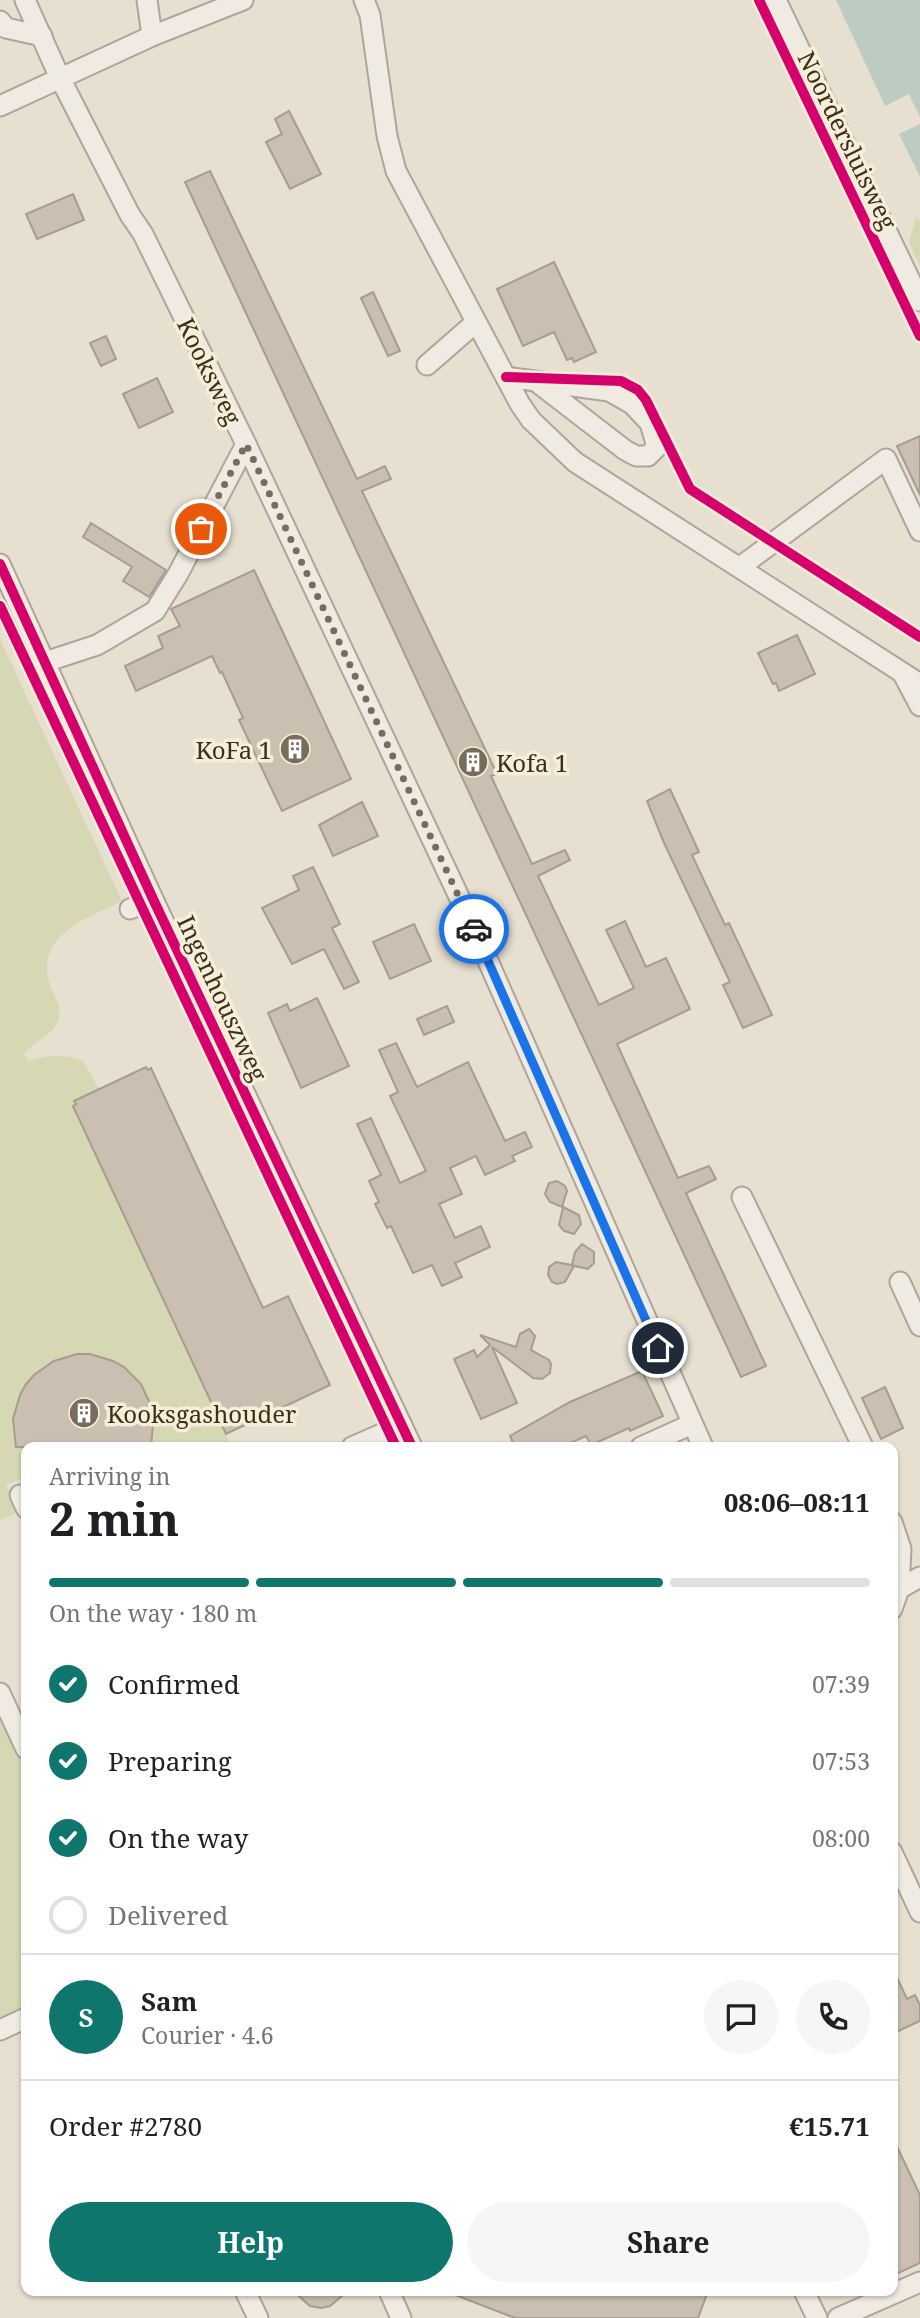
<!DOCTYPE html>
<html lang="en">
<head>
<meta charset="utf-8">
<style>
	:root { --surface:#fff; --page:#f6f6f6; --text:#202124; --muted:#757577; --line:#e0e0e0; --accent:#0f766e }
	body { margin:0; font-family:"Noto Serif",serif; background:var(--page); color:var(--text); height:100vh; display:flex; flex-direction:column; font-size:26px; white-space:nowrap }
	* { box-sizing:border-box; margin:0 }
	p { font-size:23px; color:var(--muted) }
	.icon { flex:none; width:38px; height:38px; fill:none; stroke:currentColor; stroke-width:2; stroke-linecap:round; stroke-linejoin:round }
	.map { position:relative; flex:1; overflow:hidden }
	.sheet { position:absolute; left:21px; top:1442px; width:877px; height:854px; display:flex; flex-direction:column; background:var(--surface); border-radius:14px; box-shadow:0 2px 5px #0004 }
	.sheet>* { flex:none }
	.pin { position:absolute; display:grid; place-items:center; width:60px; height:60px; color:#fff; margin:-30px; border:4px solid #fff; border-radius:50%; box-shadow:0 2px 7px #0007 }
	.courier { position:absolute; display:grid; place-items:center; width:70px; height:70px; margin:-35px; border:5px solid #1a73e8; border-radius:50%; background:#fff; color:#222; box-shadow:0 2px 9px #0007 }
	.head em { font-style:normal; font-weight:700 }
	.head div { display:flex; flex-direction:column-reverse }
	.head { display:flex; align-items:center; justify-content:space-between; height:119px; padding:0 28px }
	h1 { font-size:46px; font-weight:700; line-height:52px }
	.bar { display:grid; grid-template-columns:repeat(4,1fr); gap:10px 7px; align-content:center; height:84px; padding:0 28px }
	.bar i { height:9px; border-radius:5px; background:var(--line) }
	.bar .current { background:var(--accent) }
	.bar p { grid-column:span 4 }
	.line { display:flex; align-items:center; gap:18px; padding:0 28px; border-top:2px solid var(--line) }
	.line div { flex:1 }
	.round { display:grid; place-items:center; flex:none; width:74px; height:74px; border-radius:37px; background:var(--page) }
	ol { padding:0 28px; list-style:none }
	li { display:flex; align-items:center; gap:21px; height:77px }
	li p { margin-inline-start:auto }
	li .icon { padding:7px; border-radius:50%; background:var(--accent); color:#fff; stroke-width:4 }
	li:last-child { color:var(--muted) }
	li i { width:38px; height:38px; border:4px solid var(--line); border-radius:50% }
	.primary-button { display:flex; gap:14px; margin-top:auto; padding:14px 28px }
	.primary-button a { flex:1; height:80px; border-radius:42px; background:var(--accent); color:#fff; font-size:28px; font-weight:700; line-height:80px; text-align:center }
	.primary-button a+a { background:var(--page); color:var(--text) }
	.map>svg:first-child { display:block }
</style>
</head>
<body>
<div class="map">
<svg width="920" height="2318" viewBox="0 0 920 2318">
	<rect width="100%" height="100%" fill="#e7e0d1"/>
	<g fill="#d6d7b3">
		<path d="M 916,218 L 920,221 L 920,267 L 909,242 Z"/>
		<path d="M 0,639 L 122,901 C 84,919 30,938 52,990 C 57,1001 62,1009 58,1021 C 51,1037 35,1040 24,1054 L 29,1061 C 49,1055 62,1053 83,1061 L 99,1089 L 75,1100 L 76,1104 L 73,1106 L 232,1447 L 26,1447 L 26,1492 L 20,1479 L 6,1485 L 18,1512 L 0,1520 Z"/>
		<path d="M 0,1717 L 26,1773 L 26,2006 L 0,2017 Z"/>
	</g>
	<g fill="#bcccc2">
		<path d="M 836,0 L 920,0 L 920,117 L 909,94 L 885,106 Z"/>
		<path d="M 920,124 L 920,177 L 899,134 Z"/>
	</g>
	<g fill="#cbbfb2" stroke="#a89c90" stroke-width="2">
		<path d="M 289,111 L 321,174 L 290,189 L 266,142 L 282,134 L 275,119 Z"/>
		<path d="M 210,171 L 357,479 L 385,466 L 391,479 L 362,491 L 497,774 L 491,776 L 532,864 L 565,850 L 570,860 L 538,876 L 599,1005 L 634,988 L 606,930 L 625,921 L 646,967 L 666,958 L 690,1009 L 617,1044 L 678,1178 L 709,1166 L 716,1179 L 686,1193 L 766,1366 L 741,1377 L 185,182 Z"/>
		<path d="M 73,194 L 84,220 L 37,239 L 26,214 Z"/>
		<path d="M 554,262 L 596,352 L 574,362 L 572,358 L 567,360 L 554,332 L 523,346 L 497,289 Z"/>
		<path d="M 373,292 L 400,351 L 388,356 L 361,298 Z"/>
		<path d="M 106,336 L 116,359 L 101,366 L 90,343 Z"/>
		<path d="M 157,378 L 173,412 L 139,428 L 123,394 Z"/>
		<path d="M 920,436 L 920,495 L 897,446 Z"/>
		<path d="M 91,523 L 166,570 L 149,597 L 123,581 L 132,567 L 83,537 Z"/>
		<path d="M 254,570 L 351,779 L 282,811 L 239,720 L 243,718 L 222,672 L 220,673 L 212,656 L 136,691 L 125,666 L 163,648 L 158,636 L 180,626 L 171,609 Z"/>
		<path d="M 797,635 L 815,674 L 779,691 L 776,683 L 773,684 L 758,653 Z"/>
		<path d="M 670,789 L 699,852 L 692,855 L 725,925 L 729,923 L 772,1015 L 743,1028 L 723,985 L 730,982 L 664,843 L 647,801 Z"/>
		<path d="M 362,802 L 378,836 L 333,856 L 319,825 Z"/>
		<path d="M 313,867 L 340,924 L 332,928 L 359,982 L 344,989 L 324,949 L 292,964 L 262,908 L 299,890 L 293,876 Z"/>
		<path d="M 414,924 L 431,961 L 390,979 L 373,942 Z"/>
		<path d="M 317,998 L 349,1066 L 301,1088 L 268,1013 L 287,1004 L 290,1011 Z"/>
		<path d="M 447,1006 L 454,1022 L 424,1035 L 417,1019 Z"/>
		<path d="M 396,1043 L 417,1087 L 468,1062 L 505,1141 L 525,1132 L 532,1147 L 512,1156 L 515,1161 L 485,1175 L 476,1156 L 450,1168 L 462,1194 L 439,1204 L 455,1238 L 481,1226 L 490,1247 L 455,1263 L 462,1277 L 442,1286 L 432,1265 L 413,1273 L 391,1226 L 387,1228 L 375,1204 L 379,1202 L 369,1181 L 381,1175 L 357,1124 L 371,1118 L 400,1183 L 426,1171 L 390,1096 L 398,1092 L 379,1050 Z"/>
		<path d="M 146,1067 L 148,1070 L 151,1068 L 263,1308 L 288,1296 L 330,1385 L 226,1434 L 73,1106 L 76,1104 L 74,1101 Z"/>
		<path d="M 557,1181 L 565,1186 L 567,1191 L 562,1207 L 550,1202 L 545,1194 L 549,1183 Z"/>
		<path d="M 563,1207 L 579,1215 L 581,1224 L 574,1234 L 564,1231 L 559,1225 Z"/>
		<path d="M 582,1244 L 594,1252 L 594,1263 L 588,1269 L 574,1266 L 565,1282 L 557,1284 L 552,1282 L 548,1275 L 549,1267 L 556,1262 L 572,1265 L 575,1252 Z"/>
		<path d="M 529,1329 L 535,1336 L 531,1350 L 549,1360 L 551,1364 L 550,1373 L 542,1379 L 533,1378 L 492,1347 L 517,1403 L 481,1419 L 454,1359 L 474,1350 L 477,1357 L 490,1345 L 480,1335 L 516,1347 L 520,1334 Z"/>
		<path d="M 77,1354 L 90,1354 L 113,1361 L 124,1367 L 141,1384 L 154,1412 L 151,1447 L 16,1447 L 13,1419 L 20,1395 L 26,1384 L 34,1375 L 54,1361 Z"/>
		<path d="M 642,1371 L 663,1416 L 630,1431 L 629,1428 L 591,1445 L 586,1436 L 561,1447 L 515,1447 L 510,1436 L 570,1402 Z"/>
		<path d="M 885,1387 L 903,1428 L 881,1439 L 862,1398 Z"/>
		<path d="M 892,1967 L 907,1999 L 915,1995 L 920,2005 L 920,2021 L 892,2034 Z"/>
		<path d="M 892,2136 L 920,2195 L 920,2263 L 892,2276 Z"/>
		<path d="M 293,2291 L 348,2291 L 330,2306 L 321,2308 L 310,2306 Z"/>
		<path d="M 445,2291 L 708,2291 L 698,2318 L 515,2318 Z"/>
	</g>
	<g fill="none" stroke-linecap="round" stroke-linejoin="round">
		<g stroke="#ada599" stroke-width="23">
			<g id="minor">
				<path d="M 25,0 L 60,78 L 130,215 L 143,234 L 246,444 L 469,918 L 703,1447"/>
				<path d="M 147,0 L 152,36"/>
				<path d="M 364,0 L 370,15 L 387,136 L 396,171 L 520,404 L 531,420 L 575,462 L 920,684"/>
				<path d="M 776,0 L 920,301"/>
				<path d="M 0,21 L 6,28 L 42,36"/>
				<path d="M 0,106 L 152,36 L 243,0"/>
				<path d="M 427,365 L 475,323"/>
				<path d="M 506,377 L 609,391 L 632,404 L 650,423 L 657,447 L 648,456 L 636,456 L 625,450 L 538,383"/>
				<path d="M 0,564 L 153,899 L 412,1447"/>
				<path d="M 740,567 L 886,459 L 920,531"/>
				<path d="M 45,662 L 97,645 L 155,611 L 178,574 L 246,444"/>
				<path d="M 903,674 L 920,706"/>
				<path d="M 130,909 L 153,899"/>
				<path d="M 742,1197 L 863,1447"/>
				<path d="M 900,1282 L 920,1326"/>
				<path d="M 352,1447 L 402,1425"/>
				<path d="M 641,1447 L 692,1424"/>
				<path d="M 20,1495 L 26,1508"/>
				<path d="M 892,1522 L 901,1549 L 899,1589"/>
				<path d="M 892,1609 L 899,1589 L 920,1577"/>
				<path d="M 0,1693 L 26,1749"/>
				<path d="M 892,1852 L 920,1912"/>
				<path d="M 0,2030 L 26,2018"/>
				<path d="M 245,2291 L 258,2318"/>
				<path d="M 389,2291 L 401,2318"/>
				<path d="M 804,2291 L 817,2318"/>
				<path d="M 838,2318 L 920,2282"/>
			</g>
		</g>
		<use href="#minor" stroke="#efebe3" stroke-width="19"/>
		<g stroke="#f7eed8" stroke-width="15">
			<g id="cycleway">
				<path d="M 759,0 L 920,336"/>
				<path d="M 506,377 L 621,381 L 638,390 L 646,400 L 690,489 L 920,637"/>
				<path d="M 0,564 L 153,899 L 412,1447"/>
				<path d="M 0,606 L 396,1447"/>
			</g>
		</g>
		<use href="#cycleway" stroke="#d6006c" stroke-width="10"/>
	</g>
	<g fill="none" stroke-linecap="round" stroke-linejoin="round">
		<path stroke="#786c5e" stroke-width="7" stroke-dasharray="0 12.6" d="M 201,529 L 246,444 L 474,929"/>
		<path stroke="#1a73e8" stroke-width="9" d="M 474,929 L 658,1348"/>
	</g>
	<defs>
		<g id="building-disc" transform="scale(1.575)"><circle r="9.5" fill="#786c5e" stroke="#f7eed8"/><path d="M-4-6H4V6H1V3H-1V6H-4ZM-2.5-4.3h1.7v1.8h-1.7ZM.8-4.3h1.7v1.8H.8ZM-2.5-1h1.7V.8h-1.7ZM.8-1h1.7V.8H.8Z" fill="#fff"/></g>
	</defs>
	<g fill-rule="evenodd">
		<use href="#building-disc" x="295" y="749"/>
		<use href="#building-disc" x="473" y="762"/>
		<use href="#building-disc" x="84" y="1413"/>
	</g>
	<g text-anchor="middle" dominant-baseline="central" stroke-width="7" stroke-linejoin="round" paint-order="stroke">
		<g font-size="24" fill="#3d2e20" stroke="#f7eed8">
			<text transform="translate(848 140) rotate(64)">Noordersluisweg</text>
			<text transform="translate(210 371) rotate(64)">Kooksweg</text>
			<text transform="translate(223 998) rotate(65)">Ingenhouszweg</text>
		</g>
		<g font-size="24" fill="#3d2e20" stroke="#f7eed8" text-anchor="start">
			<text x="272" y="749" text-anchor="end">KoFa 1</text>
			<text x="496" y="762">Kofa 1</text>
			<text x="107" y="1413">Kooksgashouder</text>
		</g>
	</g>
</svg>
<div class="pin" style="left:201px;top:529px;background:#ea580c"><svg class="icon" aria-label="bag" viewBox="0 0 24 24"><path d="M5 8h14l-1 12H6zM9 8a3 3 0 0 1 6 0"/></svg></div>
<div class="pin" style="left:658px;top:1348px;background:#1f2937"><svg class="icon" aria-label="home" viewBox="0 0 24 24"><path d="M3 11l9-7 9 7M6 9v11h12V9"/></svg></div>
<div class="courier" style="left:474px;top:929px"><svg class="icon" aria-label="car" viewBox="0 0 24 24"><path d="M5 17H2v-5l4-1 3-4h7l3 4 3 1v5h-3M9 17h6M6 11h13"/><circle cx="7" cy="17" r="2"/><circle cx="17" cy="17" r="2"/></svg></div>
<section class="sheet">
<div class="head"><div><h1>2 min</h1><p>Arriving in</p></div><em>08:06–08:11</em></div>
<div class="bar"><i class="current"></i><i class="current"></i><i class="current"></i><i></i><p>On the way · 180 m</p></div>
<ol>
<li><svg class="icon" aria-label="check" viewBox="0 0 24 24"><path d="M5 12l5 5 9-10"/></svg>Confirmed<p>07:39</p></li>
<li><svg class="icon" aria-label="check" viewBox="0 0 24 24"><path d="M5 12l5 5 9-10"/></svg>Preparing<p>07:53</p></li>
<li><svg class="icon" aria-label="check" viewBox="0 0 24 24"><path d="M5 12l5 5 9-10"/></svg>On the way<p>08:00</p></li>
<li><i></i>Delivered</li>
</ol>
<div class="line" style="height:126px"><b class="round" style="background:var(--accent);color:#fff">S</b><div><b>Sam</b><p>Courier · 4.6</p></div><a class="round"><svg class="icon" aria-label="chat" viewBox="0 0 24 24"><path d="M4 5h16v11H9l-5 4z"/></svg></a><a class="round"><svg class="icon" aria-label="phone" viewBox="0 0 24 24"><path d="M5 4h4l2 5-3 2q2 4 5 5l2-3 5 2v4C11 20 4 13 5 4z"/></svg></a></div>
<div class="line" style="height:91px"><div>Order #2780</div><b>€15.71</b></div>
<div class="primary-button"><a>Help</a><a>Share</a></div>
</section>
</div>
</body>
</html>
